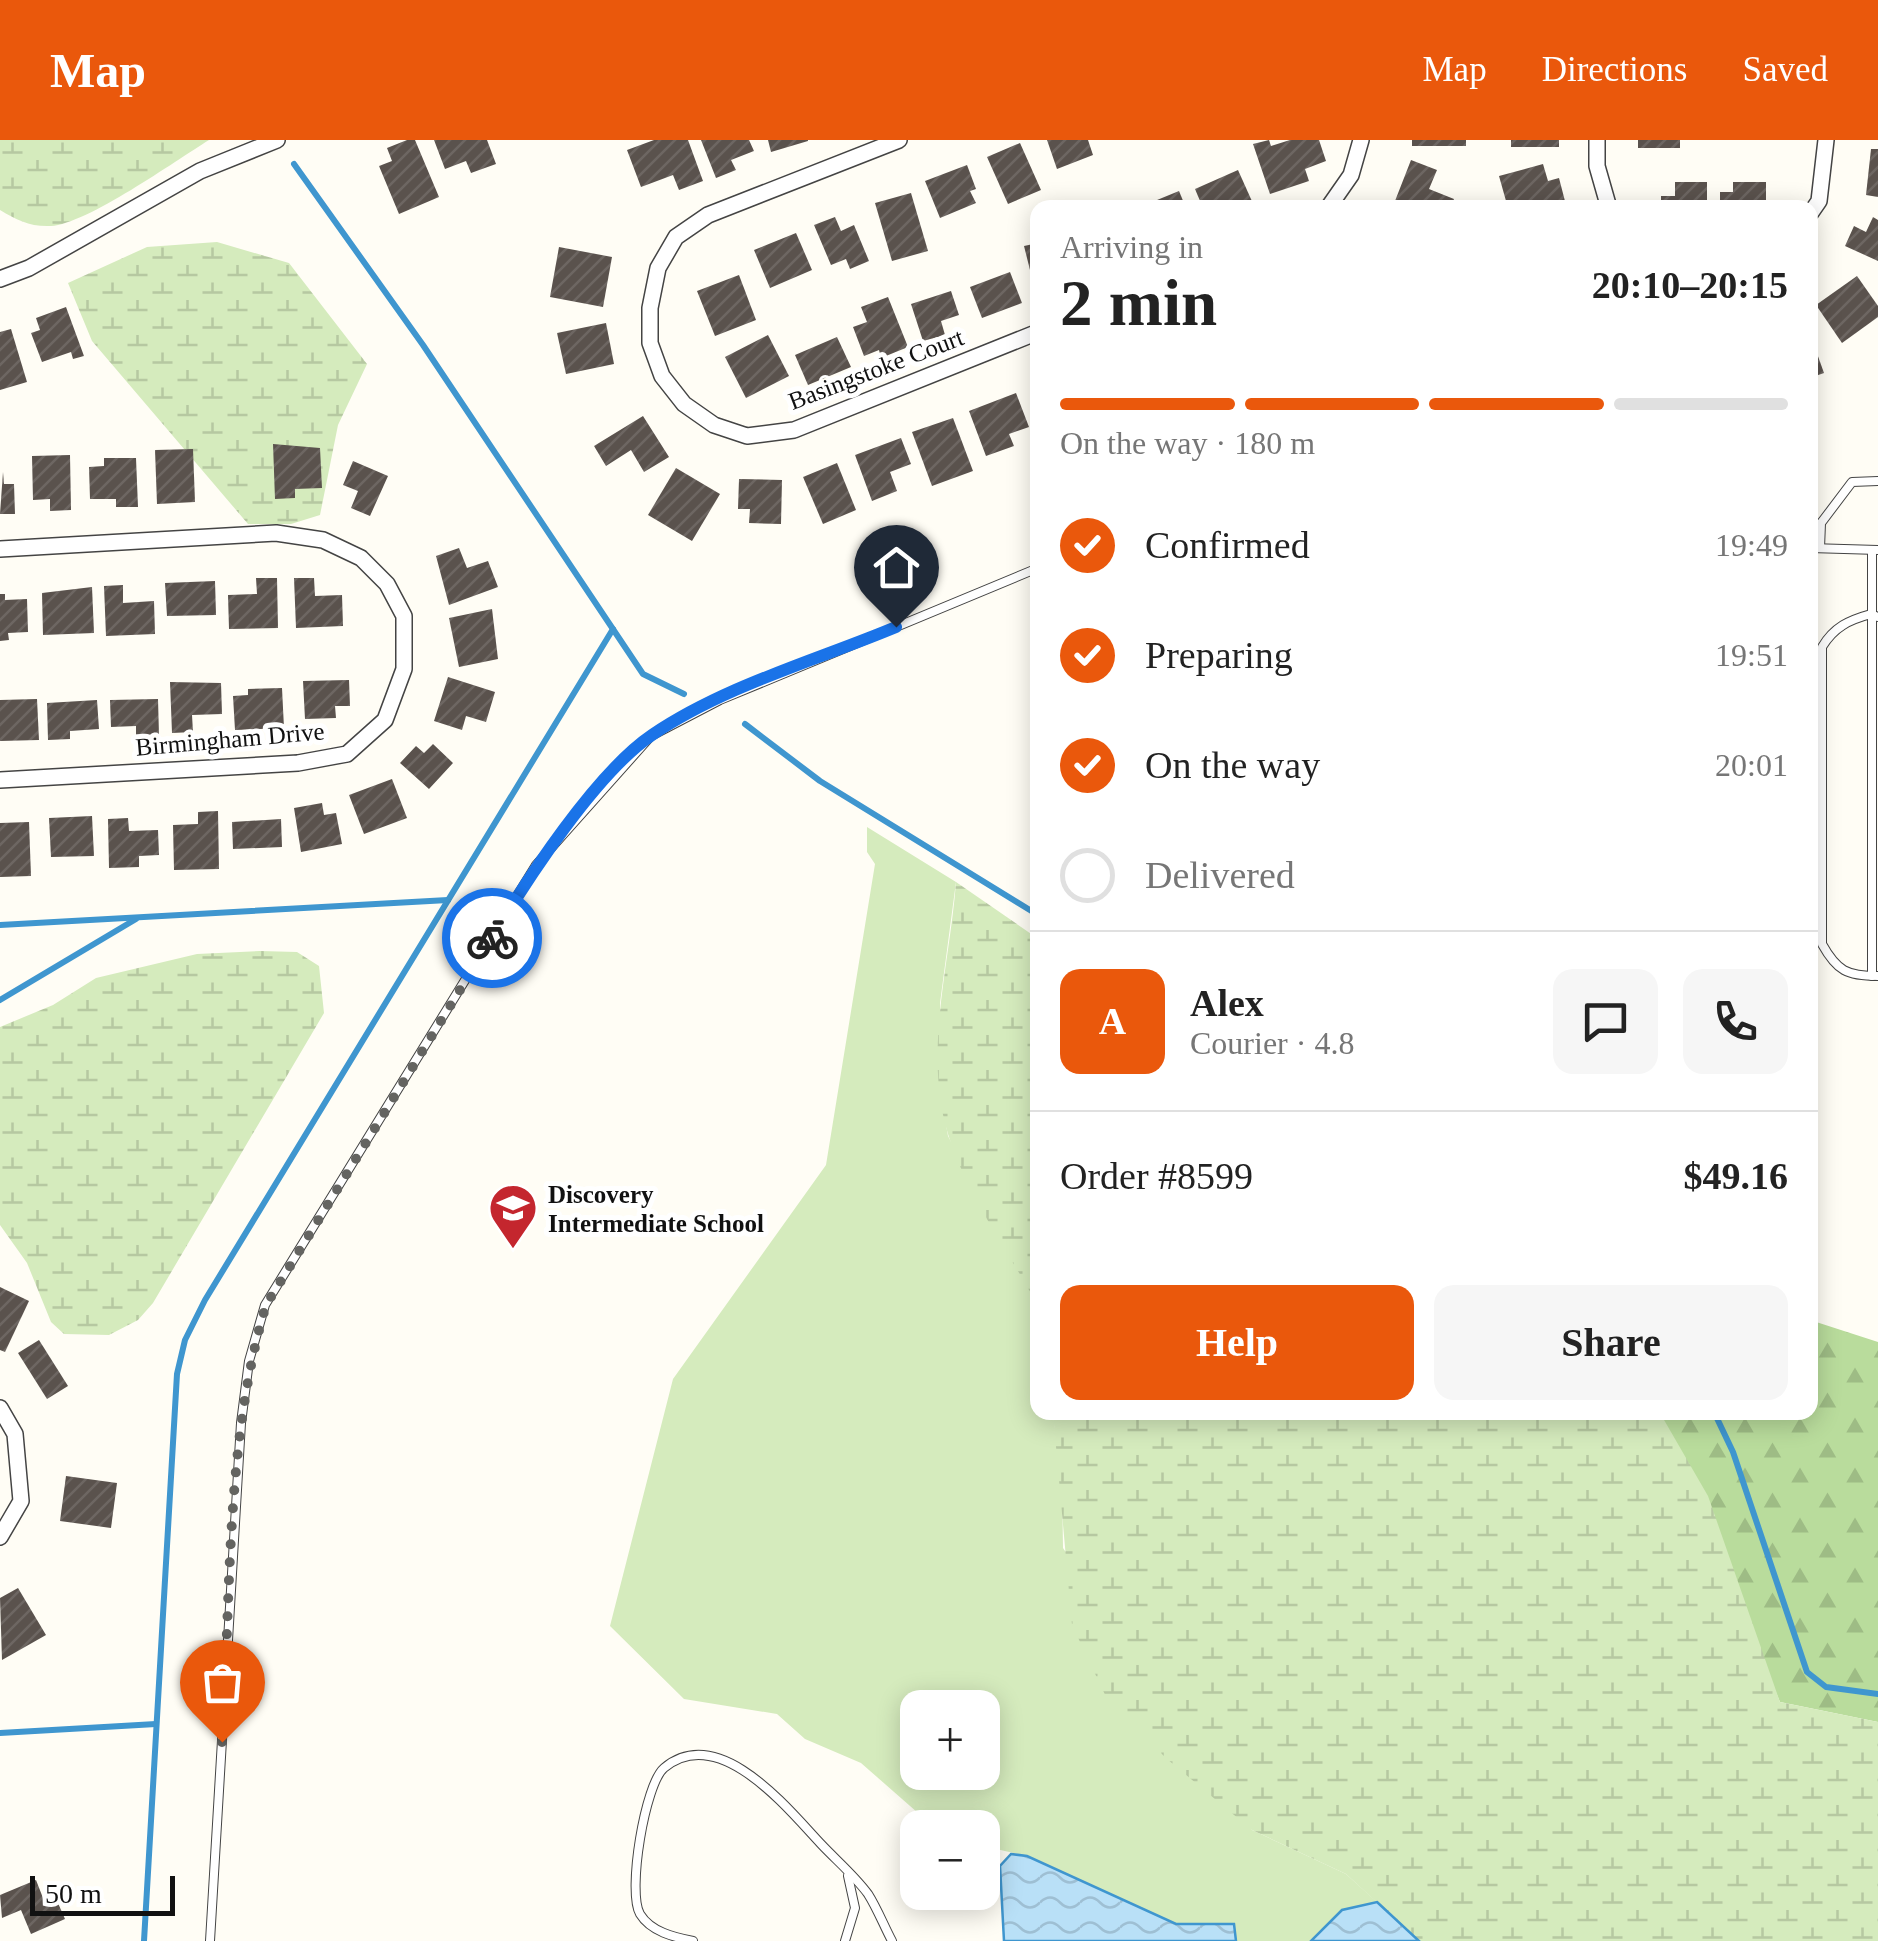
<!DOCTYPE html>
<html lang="en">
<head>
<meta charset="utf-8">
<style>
	:root { --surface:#fff; --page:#f6f6f6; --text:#222; --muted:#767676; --line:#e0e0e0; --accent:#ea580c }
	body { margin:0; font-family:"Times New Roman",serif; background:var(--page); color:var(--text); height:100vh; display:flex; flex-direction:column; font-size:38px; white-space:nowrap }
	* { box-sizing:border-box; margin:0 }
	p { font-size:32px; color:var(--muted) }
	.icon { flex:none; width:55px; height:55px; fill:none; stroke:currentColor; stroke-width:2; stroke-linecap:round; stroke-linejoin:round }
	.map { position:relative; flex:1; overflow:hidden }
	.sheet { position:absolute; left:1030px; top:60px; width:788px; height:1220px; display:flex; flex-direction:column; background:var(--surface); border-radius:20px; box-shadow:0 5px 25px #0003 }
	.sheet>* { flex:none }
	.buttons { position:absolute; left:900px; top:1550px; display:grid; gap:20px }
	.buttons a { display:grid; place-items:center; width:100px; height:100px; border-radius:20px; background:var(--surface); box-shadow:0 5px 25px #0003; font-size:50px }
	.scale { position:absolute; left:30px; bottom:25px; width:145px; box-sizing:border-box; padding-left:10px; border:5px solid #111; border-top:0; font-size:28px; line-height:35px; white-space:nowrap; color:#111; -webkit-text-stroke:8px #fff; paint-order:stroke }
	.pin { position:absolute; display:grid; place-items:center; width:85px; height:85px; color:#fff; margin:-102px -42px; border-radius:50% 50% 50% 0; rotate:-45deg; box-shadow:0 0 10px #0007 }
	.pin .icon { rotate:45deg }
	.courier { position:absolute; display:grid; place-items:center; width:100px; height:100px; margin:-50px; border:8px solid #1a73e8; border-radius:50%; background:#fff; color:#222; box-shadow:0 2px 12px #0007 }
	.overview em { font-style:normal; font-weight:600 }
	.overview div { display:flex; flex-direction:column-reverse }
	.overview { display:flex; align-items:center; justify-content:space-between; height:170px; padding:0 30px }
	h1 { font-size:65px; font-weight:600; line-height:75px }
	.bar { display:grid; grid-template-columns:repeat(4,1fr); gap:15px 10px; align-content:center; height:120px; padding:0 30px }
	.bar i { height:12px; border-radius:8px; background:var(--line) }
	.bar .active { background:var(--accent) }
	.bar p { grid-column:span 4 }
	.line { display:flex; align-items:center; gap:25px; padding:0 30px; border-top:2px solid var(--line) }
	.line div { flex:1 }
	.round { display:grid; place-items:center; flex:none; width:105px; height:105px; border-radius:20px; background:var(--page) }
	ol { padding:0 30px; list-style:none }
	li { display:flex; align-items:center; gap:30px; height:110px }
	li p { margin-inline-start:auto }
	li .icon { padding:10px; border-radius:50%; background:var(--accent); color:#fff; stroke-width:4 }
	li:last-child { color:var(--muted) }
	li i { width:55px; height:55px; border:5px solid var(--line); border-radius:50% }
	.cta { display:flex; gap:20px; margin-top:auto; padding:20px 30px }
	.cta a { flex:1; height:115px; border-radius:20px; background:var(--accent); color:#fff; font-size:40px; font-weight:600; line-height:115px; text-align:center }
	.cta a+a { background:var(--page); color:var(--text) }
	header { display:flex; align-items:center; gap:60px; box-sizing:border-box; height:140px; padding:0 50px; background:var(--accent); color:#fff }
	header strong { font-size:48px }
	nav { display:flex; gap:55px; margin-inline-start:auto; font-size:35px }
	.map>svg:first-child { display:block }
</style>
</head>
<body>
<header>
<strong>Map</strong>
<nav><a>Map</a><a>Directions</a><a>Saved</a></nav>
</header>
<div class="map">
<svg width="1878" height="1801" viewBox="0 0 1878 1801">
	<defs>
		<pattern id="forest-firs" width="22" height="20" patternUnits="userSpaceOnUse" patternTransform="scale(2.5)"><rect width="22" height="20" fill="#b9dc9c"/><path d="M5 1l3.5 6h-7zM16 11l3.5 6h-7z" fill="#9ebc85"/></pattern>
		<pattern id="wetland-marsh" width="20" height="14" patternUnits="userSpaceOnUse" patternTransform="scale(2.5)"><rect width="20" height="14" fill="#d5ebbd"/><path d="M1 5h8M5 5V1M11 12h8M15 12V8" fill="none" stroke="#b6c8a1"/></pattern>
		<pattern id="water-waves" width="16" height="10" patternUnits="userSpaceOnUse" patternTransform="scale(2.5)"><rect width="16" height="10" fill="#b9e0f7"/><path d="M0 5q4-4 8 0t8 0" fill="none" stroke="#9ebfd3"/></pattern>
		<pattern id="building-hatch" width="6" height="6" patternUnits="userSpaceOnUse" patternTransform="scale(2.5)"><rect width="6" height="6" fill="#5a524d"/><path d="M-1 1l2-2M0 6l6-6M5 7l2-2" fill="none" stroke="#6d6662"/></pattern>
	</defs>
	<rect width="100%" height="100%" fill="#fffdf5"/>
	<path fill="#d5ebbd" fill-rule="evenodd" d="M 867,687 L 956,742 L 940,863 L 942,962 L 948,996 L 1037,1164 L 1038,1272 L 1053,1273 L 1062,1345 L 1063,1408 L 1252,1690 L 1346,1734 L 1377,1762 L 1342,1770 L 1311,1801 L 1236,1801 L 1234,1784 L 1176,1784 L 1027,1716 L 983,1706 L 982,1688 L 934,1687 L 861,1623 L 805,1599 L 777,1574 L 684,1559 L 610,1486 L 673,1239 L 826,1025 L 875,724 L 867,712 ZM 918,1568 L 982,1568 L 982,1632 L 918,1632 Z"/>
	<path fill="url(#forest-firs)" d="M 1810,1180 L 1878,1202 L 1878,1582 L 1780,1562 L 1660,1273 L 1810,1272 Z"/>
	<g fill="url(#wetland-marsh)">
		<path d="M 0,0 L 209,0 C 175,21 87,84 51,86 C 30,87 17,80 0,70 Z"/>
		<path d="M 217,102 L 289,123 L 367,224 L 338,285 L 320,375 L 291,384 L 248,384 L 92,201 L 68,143 L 147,107 Z"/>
		<path d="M 956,742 L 1037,798 L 1037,1164 C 1008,1111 966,1053 948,994 C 923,912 950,824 956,742 Z"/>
		<path d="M 260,811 L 297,812 L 319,826 L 324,873 L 153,1163 L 138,1180 L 109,1195 L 64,1194 L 51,1182 L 27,1123 L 0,1085 L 0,887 L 53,865 L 96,838 L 197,814 Z"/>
		<path d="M 1053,1273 L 1660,1273 L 1708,1356 L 1780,1562 L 1878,1582 L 1878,1801 L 1419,1801 L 1346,1734 L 1252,1690 L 1167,1619 L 1108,1561 L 1072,1485 Z"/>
	</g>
	<g fill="url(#water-waves)" stroke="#3f96cf" stroke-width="2.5">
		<path d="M 1011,1714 L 1027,1716 L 1176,1784 L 1234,1784 L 1236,1801 L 1004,1801 L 1000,1726 Z"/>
		<path d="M 1377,1762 L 1419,1801 L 1311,1801 L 1342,1770 Z"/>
	</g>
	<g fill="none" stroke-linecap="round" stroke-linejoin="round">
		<g stroke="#3f96cf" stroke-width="6">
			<path d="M 294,24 L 423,205 L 643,534 L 684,554"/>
			<path d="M 745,584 L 820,641 L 1038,775"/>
			<path d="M 0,785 L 448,760"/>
			<path d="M 0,860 L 136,779"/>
			<path d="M 1714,1272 L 1733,1312 L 1807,1532 L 1826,1547 L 1878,1554"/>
			<path d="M 0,1593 L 156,1584"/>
			<path d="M 144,1801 L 177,1234 L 185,1200 L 205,1160 L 613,489"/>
		</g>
	</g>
	<g fill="url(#building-hatch)">
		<path d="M 407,0 L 415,0 L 439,57 L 399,74 L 379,26 L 392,21 L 387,8 Z"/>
		<path d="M 434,0 L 487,0 L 496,24 L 471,33 L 466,21 L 445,29 Z"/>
		<path d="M 654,0 L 688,0 L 703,41 L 679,50 L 673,35 L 641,47 L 627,10 Z"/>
		<path d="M 701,0 L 749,0 L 754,11 L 731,20 L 736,30 L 716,38 Z"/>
		<path d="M 768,0 L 808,0 L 808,1 L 771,12 Z"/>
		<path d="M 1047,0 L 1088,0 L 1093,15 L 1057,29 Z"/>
		<path d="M 1269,0 L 1271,6 L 1290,0 L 1319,0 L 1326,21 L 1305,29 L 1309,41 L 1270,54 L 1253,4 Z"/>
		<rect x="1412" y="0" width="54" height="6"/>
		<rect x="1511" y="0" width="48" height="7"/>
		<rect x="1638" y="0" width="42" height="8"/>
		<path d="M 1020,3 L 1041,50 L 1008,64 L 987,17 Z"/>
		<path d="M 1871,9 L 1878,9 L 1878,57 L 1866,55 Z"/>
		<path d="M 1411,20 L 1437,30 L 1429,49 L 1454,59 L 1451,68 L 1412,68 L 1395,61 Z"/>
		<path d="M 1543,24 L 1548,41 L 1559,38 L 1566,65 L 1508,68 L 1499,36 Z"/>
		<path d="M 967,25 L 976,49 L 970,51 L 976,63 L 940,78 L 925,41 Z"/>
		<path d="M 1238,30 L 1255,68 L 1203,68 L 1195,49 Z"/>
		<path d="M 1675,42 L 1707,42 L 1707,68 L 1661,68 L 1661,56 L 1675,56 Z"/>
		<path d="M 1733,42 L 1766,42 L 1766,68 L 1720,68 L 1720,52 L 1733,52 Z"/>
		<path d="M 1179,51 L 1186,68 L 1140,68 L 1140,67 Z"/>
		<path d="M 911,53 L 928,111 L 892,121 L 875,63 Z"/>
		<path d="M 835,77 L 841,91 L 854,85 L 869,121 L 850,129 L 846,119 L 831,125 L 814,85 Z"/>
		<path d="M 1873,77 L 1878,80 L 1878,121 L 1845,106 L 1854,86 L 1866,92 Z"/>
		<path d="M 796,93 L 812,130 L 770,148 L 754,110 Z"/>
		<path d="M 1038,103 L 1038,154 L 1036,154 L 1024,106 Z"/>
		<path d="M 559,107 L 612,117 L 603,167 L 550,157 Z"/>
		<path d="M 1010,132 L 1022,163 L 982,178 L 970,147 Z"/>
		<path d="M 739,135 L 756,180 L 715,196 L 697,151 Z"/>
		<path d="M 1857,136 L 1878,166 L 1878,177 L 1842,203 L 1816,165 Z"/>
		<path d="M 951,151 L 959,175 L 941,181 L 945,195 L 923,201 L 911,164 Z"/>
		<path d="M 888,157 L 908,207 L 881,218 L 879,210 L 864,216 L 853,187 L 867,182 L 861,167 Z"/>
		<path d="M 66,167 L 84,216 L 73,219 L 71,212 L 42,222 L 31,193 L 40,190 L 36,178 Z"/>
		<path d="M 606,183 L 614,224 L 566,234 L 557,193 Z"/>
		<path d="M 11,189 L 27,242 L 0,250 L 0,192 Z"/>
		<path d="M 1810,194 L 1824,233 L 1810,238 Z"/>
		<path d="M 768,195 L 789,236 L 746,258 L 725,217 Z"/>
		<path d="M 837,197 L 851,227 L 808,245 L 795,215 Z"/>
		<path d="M 1016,253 L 1029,287 L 1009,294 L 1014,306 L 986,316 L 969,271 Z"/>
		<path d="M 643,276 L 669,317 L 644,332 L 631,310 L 606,326 L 594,306 Z"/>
		<path d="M 953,278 L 973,331 L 932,346 L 912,292 Z"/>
		<path d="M 901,298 L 911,324 L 890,332 L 897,351 L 872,361 L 855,315 Z"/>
		<path d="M 273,304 L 320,308 L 322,348 L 295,349 L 295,358 L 275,359 Z"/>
		<path d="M 193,309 L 195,362 L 157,364 L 155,310 Z"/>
		<path d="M 70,315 L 71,370 L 50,371 L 50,359 L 33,360 L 32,316 Z"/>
		<path d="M 104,318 L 136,318 L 138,367 L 116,367 L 116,359 L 90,359 L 89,327 L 104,326 Z"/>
		<path d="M 353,321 L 388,336 L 370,376 L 351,368 L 358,351 L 343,345 Z"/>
		<path d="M 837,323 L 856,370 L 823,384 L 803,337 Z"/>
		<path d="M 676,328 L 720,354 L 692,401 L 648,375 Z"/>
		<path d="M 3,332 L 4,344 L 14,344 L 15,374 L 0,374 Z"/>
		<path d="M 739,339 L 782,340 L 781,384 L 749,383 L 750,369 L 738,369 Z"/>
		<path d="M 459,408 L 467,428 L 488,421 L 498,447 L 449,465 L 436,416 Z"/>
		<path d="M 256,438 L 277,438 L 278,488 L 229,489 L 228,455 L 257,454 Z"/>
		<path d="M 294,438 L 314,438 L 315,456 L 342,455 L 343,486 L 296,488 Z"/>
		<path d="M 215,441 L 216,475 L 167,476 L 165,443 Z"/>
		<path d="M 123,445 L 123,463 L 154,461 L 155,494 L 106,496 L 104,446 Z"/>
		<path d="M 92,447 L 94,493 L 43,495 L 42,453 Z"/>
		<path d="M 0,454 L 5,454 L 5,460 L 27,459 L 28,492 L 8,493 L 9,500 L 0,501 Z"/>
		<path d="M 492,469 L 498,519 L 459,527 L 449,478 Z"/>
		<path d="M 448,537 L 495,552 L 486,582 L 466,576 L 462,590 L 434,581 Z"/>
		<path d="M 349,540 L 350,566 L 335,566 L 336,578 L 305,579 L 303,541 Z"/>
		<path d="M 170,542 L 221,543 L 222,574 L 192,575 L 193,592 L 172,593 Z"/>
		<path d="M 282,548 L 284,588 L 235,590 L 233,556 L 248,555 L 248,549 Z"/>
		<path d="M 37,559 L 39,600 L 0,601 L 0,560 Z"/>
		<path d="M 158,559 L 159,595 L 136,595 L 136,586 L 111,587 L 110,560 Z"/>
		<path d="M 97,560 L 99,589 L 70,591 L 70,599 L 48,600 L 47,563 Z"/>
		<path d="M 433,604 L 453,623 L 429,649 L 400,623 L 416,606 L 424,613 Z"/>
		<path d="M 392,639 L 407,678 L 364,694 L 349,655 Z"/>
		<path d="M 322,663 L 324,675 L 336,673 L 342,704 L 301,712 L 294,668 Z"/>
		<path d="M 218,671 L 219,729 L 174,730 L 173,685 L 198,684 L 198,672 Z"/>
		<path d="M 92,676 L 94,716 L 51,717 L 49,678 Z"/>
		<path d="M 128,678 L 129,691 L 158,690 L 159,715 L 139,716 L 139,727 L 109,728 L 108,679 Z"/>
		<path d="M 281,679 L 282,707 L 233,709 L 232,682 Z"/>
		<path d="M 29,682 L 31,736 L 0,737 L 0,683 Z"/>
		<path d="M 0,1147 L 29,1161 L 5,1212 L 0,1210 Z"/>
		<path d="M 39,1200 L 68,1246 L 47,1259 L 18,1213 Z"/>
		<path d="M 66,1336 L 117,1343 L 111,1388 L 60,1381 Z"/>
		<path d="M 18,1448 L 46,1495 L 2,1520 L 0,1458 Z"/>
		<path d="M 36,1740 L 43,1758 L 54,1754 L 65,1779 L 31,1794 L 21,1770 L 2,1778 L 0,1755 Z"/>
	</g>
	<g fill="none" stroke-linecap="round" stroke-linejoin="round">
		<g stroke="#444" stroke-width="10">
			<g id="service">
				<path d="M 1810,408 L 1878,410"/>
				<path d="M 1820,408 L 1821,383 L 1852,342 L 1878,341"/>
				<path d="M 1878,477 L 1871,474 C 1849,480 1834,487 1822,507 L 1822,804 C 1837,831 1847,836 1878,836"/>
				<path d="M 1872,836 L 1872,410"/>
				<path d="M 210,1801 L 241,1283 L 249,1221 L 265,1165 L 536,725 L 651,596 L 720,560 L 1038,428"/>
				<path d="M 693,1801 C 674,1797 651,1792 640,1774 C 627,1752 645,1644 664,1628 C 719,1582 788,1669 821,1704 C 836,1720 855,1736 868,1754 C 877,1768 884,1786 892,1801"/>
				<path d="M 845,1801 L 855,1768 L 848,1736"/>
			</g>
		</g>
		<g stroke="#444" stroke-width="18">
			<g id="minor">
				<path d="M 899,0 L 708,75 L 676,97 L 658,128 L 650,168 L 650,203 L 662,236 L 684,264 L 714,285 L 747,296 L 794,290 L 1038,192"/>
				<path d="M 1597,0 L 1597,26 L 1609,68"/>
				<path d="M 1328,68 L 1351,35 L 1361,0"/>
				<path d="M 1810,74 L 1819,61 L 1826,0"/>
				<path d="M 0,139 L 29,128 L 200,31 L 277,0"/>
				<path d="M 0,409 L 276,393 L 323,400 L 361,418 L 387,444 L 404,476 L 404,529 L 385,580 L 347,614 L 298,623 L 0,640"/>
				<path d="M 0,1268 L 15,1294 L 21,1361 L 0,1397"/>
			</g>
		</g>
		<use href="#service" stroke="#fff" stroke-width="8"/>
		<use href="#minor" stroke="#fff" stroke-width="15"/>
	</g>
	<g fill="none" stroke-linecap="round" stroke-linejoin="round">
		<path stroke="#646461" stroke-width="10" stroke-dasharray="0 18" d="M 222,1602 C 231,1459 225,1302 266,1165 L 492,798"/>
		<path stroke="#1a73e8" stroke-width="12" d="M 492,798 C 527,739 596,633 652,595 C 724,546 817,520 896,487"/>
	</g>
	<defs>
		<g id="school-pin" transform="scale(2.5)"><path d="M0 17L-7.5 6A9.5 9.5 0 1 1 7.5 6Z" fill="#c4262e" stroke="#fff"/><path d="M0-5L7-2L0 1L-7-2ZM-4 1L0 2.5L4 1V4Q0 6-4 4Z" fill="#fff"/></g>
	</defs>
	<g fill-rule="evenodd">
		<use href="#school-pin" x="513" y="1068"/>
	</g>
	<g text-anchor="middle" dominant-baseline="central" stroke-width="10" stroke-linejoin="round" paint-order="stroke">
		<g font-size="25" fill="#111" stroke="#fff">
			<text transform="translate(876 229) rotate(-21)">Basingstoke Court</text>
			<text transform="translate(230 599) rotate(-5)">Birmingham Drive</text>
		</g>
		<g font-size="25" font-weight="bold" fill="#111" stroke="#fff" text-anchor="start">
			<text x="548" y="1054">Discovery<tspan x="548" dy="29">Intermediate School</tspan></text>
		</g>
	</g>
</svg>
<div class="buttons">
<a>+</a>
<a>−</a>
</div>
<div class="scale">50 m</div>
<div class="pin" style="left:222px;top:1602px;background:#ea580c"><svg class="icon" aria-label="bag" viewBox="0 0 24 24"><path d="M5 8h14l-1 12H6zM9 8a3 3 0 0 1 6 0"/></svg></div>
<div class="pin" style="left:896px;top:487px;background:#1f2937"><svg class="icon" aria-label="home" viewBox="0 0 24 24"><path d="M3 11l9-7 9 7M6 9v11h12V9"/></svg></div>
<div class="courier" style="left:492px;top:798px"><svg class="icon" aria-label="bike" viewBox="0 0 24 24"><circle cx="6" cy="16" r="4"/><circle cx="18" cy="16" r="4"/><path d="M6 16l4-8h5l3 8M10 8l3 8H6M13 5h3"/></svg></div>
<section class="sheet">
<div class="overview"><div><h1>2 min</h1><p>Arriving in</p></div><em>20:10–20:15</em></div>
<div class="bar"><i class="active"></i><i class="active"></i><i class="active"></i><i></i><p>On the way · 180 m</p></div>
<ol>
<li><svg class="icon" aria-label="check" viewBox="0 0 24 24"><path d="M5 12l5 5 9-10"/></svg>Confirmed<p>19:49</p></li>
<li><svg class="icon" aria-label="check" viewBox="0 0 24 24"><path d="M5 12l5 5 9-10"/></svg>Preparing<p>19:51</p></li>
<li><svg class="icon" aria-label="check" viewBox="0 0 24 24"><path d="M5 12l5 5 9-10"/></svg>On the way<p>20:01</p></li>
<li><i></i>Delivered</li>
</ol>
<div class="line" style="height:180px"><b class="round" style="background:var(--accent);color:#fff">A</b><div><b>Alex</b><p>Courier · 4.8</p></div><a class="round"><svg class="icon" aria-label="chat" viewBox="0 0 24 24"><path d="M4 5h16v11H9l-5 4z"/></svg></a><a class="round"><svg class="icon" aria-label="phone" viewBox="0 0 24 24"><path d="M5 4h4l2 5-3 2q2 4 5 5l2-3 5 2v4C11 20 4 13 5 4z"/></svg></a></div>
<div class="line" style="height:130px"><div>Order #8599</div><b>$49.16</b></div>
<div class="cta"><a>Help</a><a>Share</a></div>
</section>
</div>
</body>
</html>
